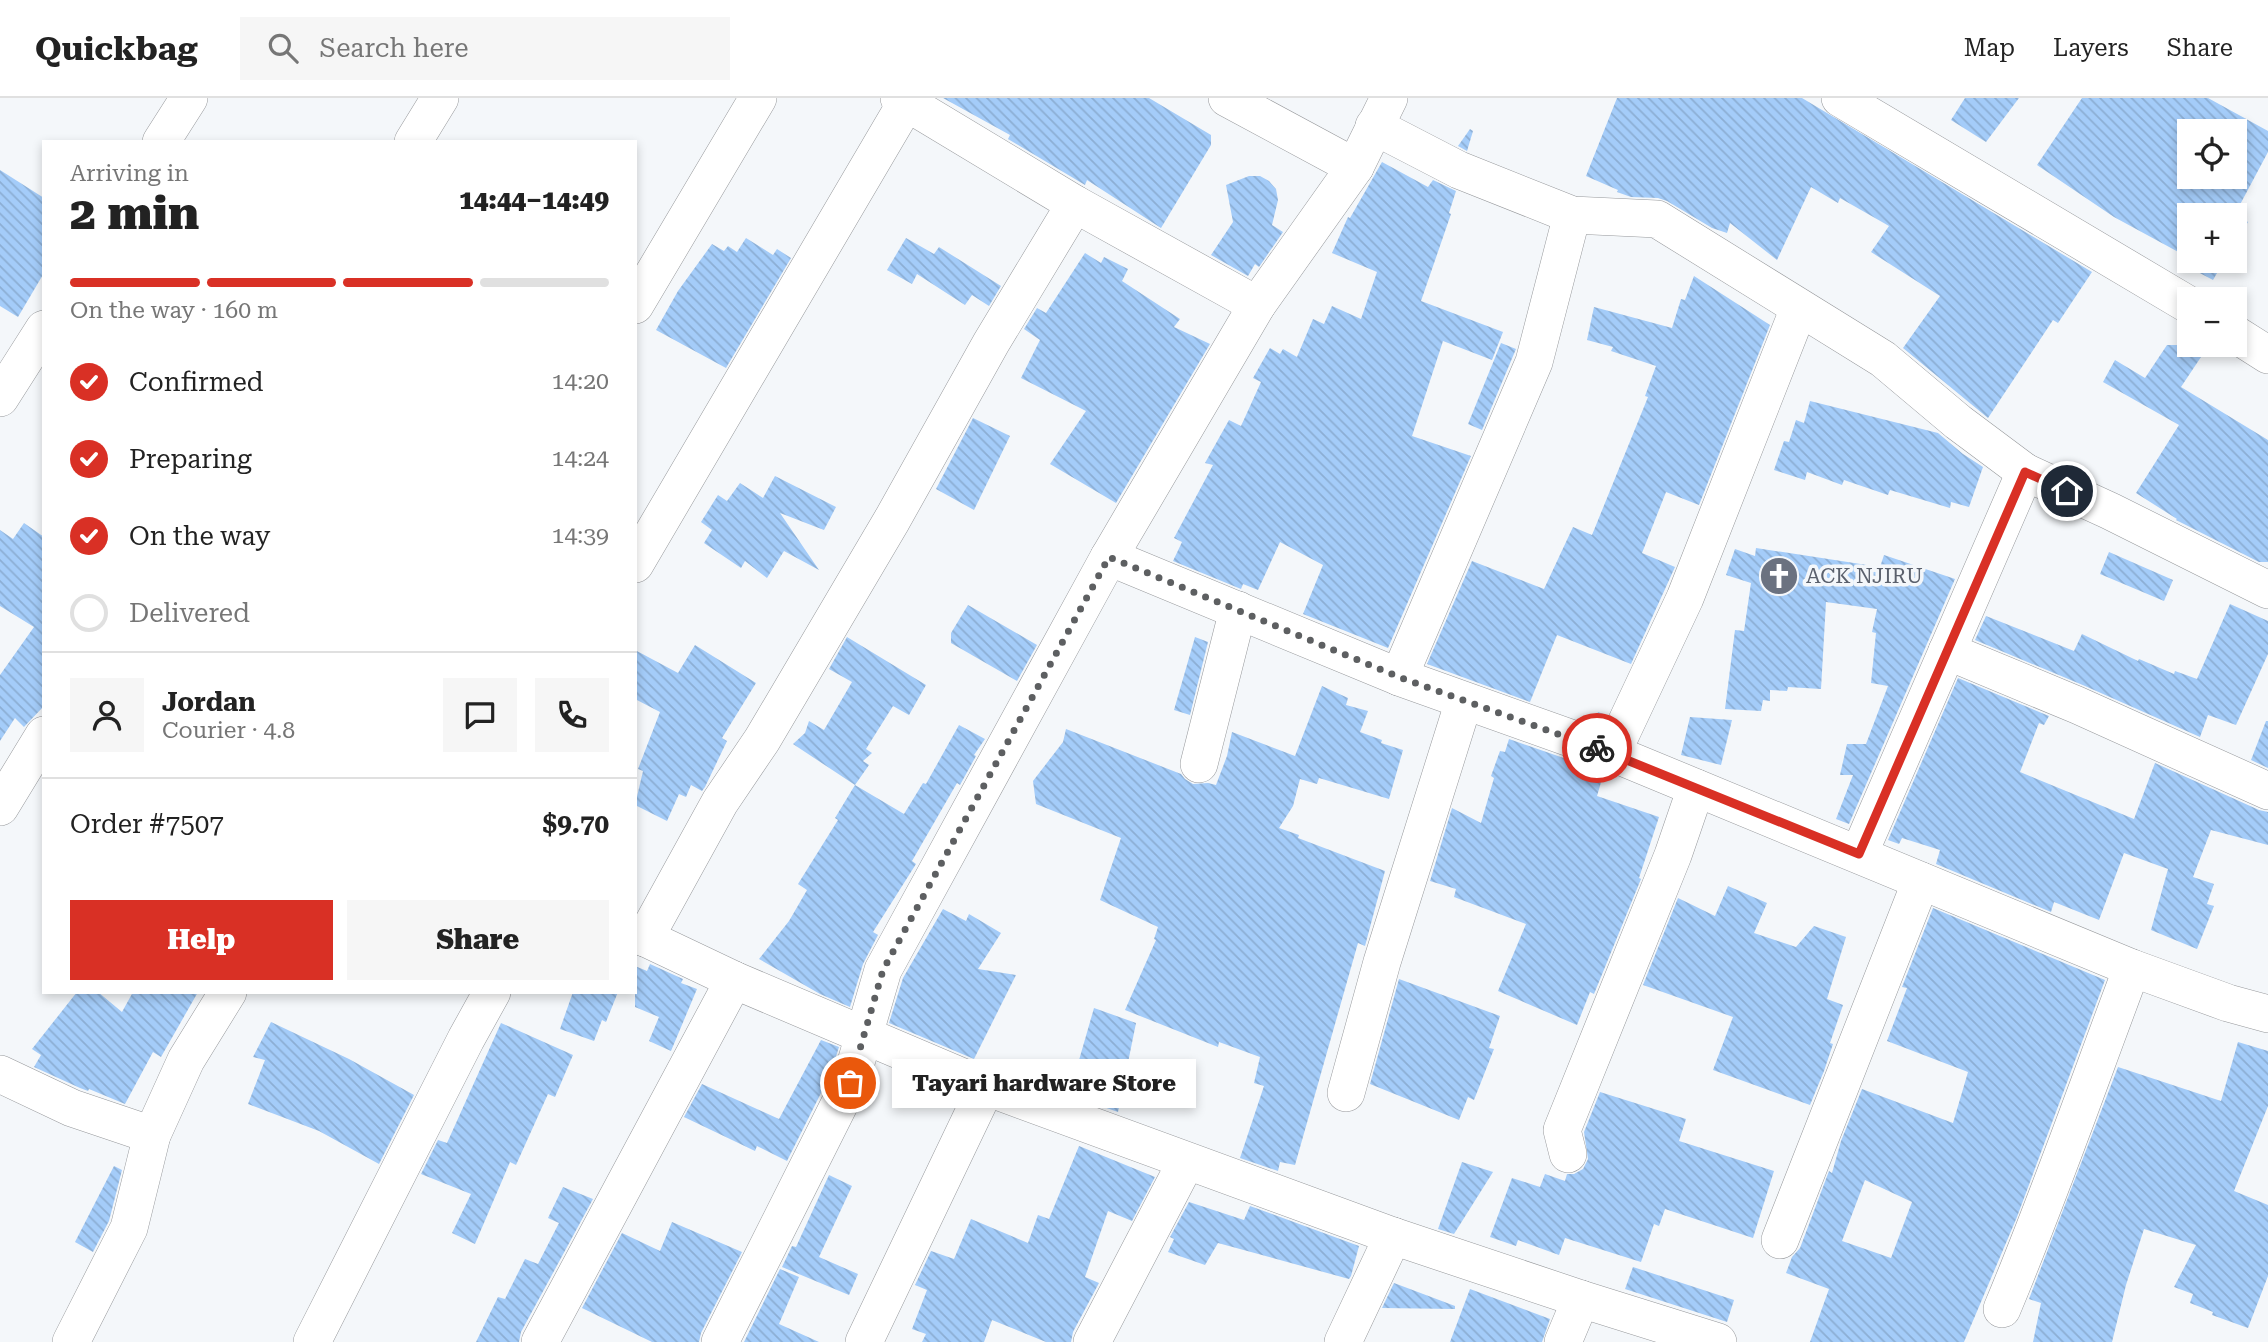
<!DOCTYPE html>
<html lang="en">
<head>
<meta charset="utf-8">
<style>
	:root { --surface:#fff; --page:#f6f6f6; --text:#222; --muted:#767676; --line:#e0e0e0; --accent:#d93025 }
	body { margin:0; font-family:"Roboto Serif",serif; background:var(--page); color:var(--text); height:100vh; display:flex; flex-direction:column; font-size:26px; white-space:nowrap }
	* { box-sizing:border-box; margin:0 }
	p { font-size:23px; color:var(--muted) }
	.icon { flex:none; width:38px; height:38px; fill:none; stroke:currentColor; stroke-width:2; stroke-linecap:round; stroke-linejoin:round }
	.map { position:relative; flex:1; overflow:hidden }
	.details { position:absolute; left:42px; top:42px; width:595px; height:854px; display:flex; flex-direction:column; background:var(--surface); border-radius:0px; box-shadow:0 4px 10px #0003 }
	.details>* { flex:none }
	.tools { position:absolute; left:2177px; top:21px; display:grid; gap:14px }
	.tools a { display:grid; place-items:center; width:70px; height:70px; border-radius:0px; background:var(--surface); box-shadow:0 4px 10px #0003; font-size:35px }
	.pin { position:absolute; display:grid; place-items:center; width:60px; height:60px; color:#fff; margin:-30px; border:4px solid #fff; border-radius:50%; box-shadow:0 2px 7px #0007 }
	.courier { position:absolute; display:grid; place-items:center; width:70px; height:70px; margin:-35px; border:5px solid #d93025; border-radius:50%; background:#fff; color:#222; box-shadow:0 2px 9px #0007 }
	.bubble { position:absolute; height:49px; border-radius:0px; background:var(--surface); box-shadow:0 4px 10px #0003; font-size:23px; font-weight:800; line-height:49px; text-align:center }
	.summary em { font-style:normal; font-weight:800 }
	.summary div { display:flex; flex-direction:column-reverse }
	.summary { display:flex; align-items:center; justify-content:space-between; height:119px; padding:0 28px }
	h1 { font-size:46px; font-weight:800; line-height:52px }
	.bar { display:grid; grid-template-columns:repeat(4,1fr); gap:10px 7px; align-content:center; height:84px; padding:0 28px }
	.bar i { height:9px; border-radius:5px; background:var(--line) }
	.bar .selected { background:var(--accent) }
	.bar p { grid-column:span 4 }
	.line { display:flex; align-items:center; gap:18px; padding:0 28px; border-top:2px solid var(--line) }
	.line div { flex:1 }
	.round { display:grid; place-items:center; flex:none; width:74px; height:74px; border-radius:0px; background:var(--page) }
	ol { padding:0 28px; list-style:none }
	li { display:flex; align-items:center; gap:21px; height:77px }
	li p { margin-inline-start:auto }
	li .icon { padding:7px; border-radius:50%; background:var(--accent); color:#fff; stroke-width:4 }
	li:last-child { color:var(--muted) }
	li i { width:38px; height:38px; border:4px solid var(--line); border-radius:50% }
	.primary-button { display:flex; gap:14px; margin-top:auto; padding:14px 28px }
	.primary-button a { flex:1; height:80px; border-radius:0px; background:var(--accent); color:#fff; font-size:28px; font-weight:800; line-height:80px; text-align:center }
	.primary-button a+a { background:var(--page); color:var(--text) }
	header { display:flex; align-items:center; gap:42px; box-sizing:border-box; height:98px; padding:0 35px; background:var(--surface); border-bottom:2px solid var(--line) }
	header strong { font-size:33px }
	nav { display:flex; gap:38px; margin-inline-start:auto; font-size:24px }
	.search { width:490px; height:63px; background:var(--page); display:flex; align-items:center; gap:18px; box-sizing:border-box; padding:0 24px; border-radius:0px; color:var(--muted); font-size:26px }
	.map>svg:first-child { display:block }
</style>
</head>
<body>
<header>
<strong>Quickbag</strong>
<div class="search"><svg class="icon" aria-label="search" viewBox="0 0 24 24"><circle cx="10" cy="10" r="6"/><path d="M15 15l6 6"/></svg>Search here</div>
<nav><a>Map</a><a>Layers</a><a>Share</a></nav>
</header>
<div class="map">
<svg width="2268" height="1244" viewBox="0 0 2268 1244">
	<defs>
		<pattern id="building-back-hatch" width="6" height="6" patternUnits="userSpaceOnUse" patternTransform="scale(1.75)"><rect width="6" height="6" fill="#a4ccf9"/><path d="M-1 5l2 2M0 0l6 6M5-1l2 2" fill="none" stroke="#8caed4"/></pattern>
	</defs>
	<rect width="100%" height="100%" fill="#f4f7fa"/>
	<g fill="url(#building-back-hatch)" fill-rule="evenodd">
		<path d="M 943,0 L 1149,0 L 1211,37 L 1211,47 L 1161,130 L 1087,82 L 1085,87 L 1008,41 L 1010,37 Z"/>
		<path d="M 1617,0 L 1802,0 L 2092,174 L 2058,225 L 2053,222 L 1988,320 L 1903,250 L 1940,198 L 1871,154 L 1889,128 L 1840,100 L 1838,105 L 1811,89 L 1777,162 L 1730,125 L 1727,135 L 1712,130 L 1667,103 L 1658,100 L 1631,99 L 1617,94 L 1618,92 L 1586,78 Z"/>
		<path d="M 1965,0 L 2019,0 L 1986,44 L 1951,22 Z"/>
		<path d="M 2082,0 L 2208,0 L 2268,33 L 2268,54 L 2235,116 L 2248,124 L 2235,145 L 2235,117 L 2189,117 L 2189,163 L 2224,163 L 2213,182 L 2177,163 L 2182,156 L 2114,119 L 2037,67 ZM 2189,33 L 2235,33 L 2235,79 L 2189,79 Z"/>
		<path d="M 1470,31 L 1473,33 L 1467,53 L 1458,48 Z"/>
		<path d="M 1382,64 L 1428,89 L 1433,82 L 1456,93 L 1449,115 L 1451,116 L 1421,203 L 1503,234 L 1492,262 L 1443,243 L 1412,338 L 1471,358 L 1388,550 L 1303,516 L 1323,467 L 1280,444 L 1258,492 L 1243,486 L 1241,491 L 1173,463 L 1182,444 L 1174,440 L 1213,367 L 1205,365 L 1229,322 L 1241,328 L 1261,284 L 1253,280 L 1270,250 L 1280,256 L 1283,251 L 1297,259 L 1313,221 L 1324,226 L 1332,208 L 1361,221 L 1377,174 L 1332,155 L 1348,119 L 1350,120 Z"/>
		<path d="M 0,72 L 44,100 L 44,175 L 18,219 L 0,208 Z"/>
		<path d="M 1249,78 L 1260,78 L 1269,83 L 1276,91 L 1278,102 L 1272,127 L 1283,134 L 1259,169 L 1255,166 L 1248,178 L 1211,157 L 1233,124 L 1226,87 Z"/>
		<path d="M 746,140 L 773,157 L 777,151 L 791,160 L 726,270 L 656,232 L 678,193 L 712,146 L 724,153 L 728,148 L 737,154 Z"/>
		<path d="M 906,140 L 934,156 L 939,149 L 1001,188 L 989,208 L 972,197 L 965,207 L 917,176 L 912,186 L 887,172 Z"/>
		<path d="M 1085,155 L 1101,165 L 1104,159 L 1128,171 L 1122,183 L 1180,221 L 1174,229 L 1210,246 L 1116,405 L 1050,366 L 1086,313 L 1021,280 L 1040,242 L 1024,231 L 1037,210 L 1046,215 Z"/>
		<path d="M 1694,178 L 1770,227 L 1699,407 L 1666,394 L 1642,455 L 1675,469 L 1631,566 L 1557,537 L 1530,604 L 1427,566 L 1472,463 L 1544,491 L 1573,429 L 1592,437 L 1648,299 L 1645,298 L 1656,268 L 1611,253 L 1613,249 L 1587,242 L 1594,209 L 1672,230 L 1681,201 L 1685,202 Z"/>
		<path d="M 1501,245 L 1516,251 L 1482,332 L 1468,326 Z"/>
		<path d="M 2167,247 L 2209,247 L 2181,289 L 2268,342 L 2268,464 L 2259,464 L 2176,422 L 2177,421 L 2136,395 L 2179,327 L 2103,284 L 2115,262 L 2145,280 Z"/>
		<path d="M 1810,303 L 1938,335 L 1963,356 L 1983,369 L 1969,409 L 1951,404 L 1950,410 L 1890,392 L 1888,397 L 1844,382 L 1842,387 L 1807,374 L 1805,382 L 1774,372 L 1784,343 L 1789,344 L 1796,322 L 1804,325 Z"/>
		<path d="M 973,320 L 1010,338 L 974,412 L 936,391 Z"/>
		<path d="M 775,378 L 836,409 L 824,432 L 780,415 L 819,472 L 784,453 L 767,480 L 745,463 L 741,470 L 704,445 L 712,432 L 701,424 L 718,397 L 727,403 L 740,385 L 763,400 Z"/>
		<path d="M 24,425 L 44,439 L 44,608 L 24,629 L 15,620 L 0,643 L 0,577 L 34,529 L 0,508 L 0,432 L 13,441 Z"/>
		<path d="M 1756,450 L 1880,469 L 1884,457 L 1955,481 L 1849,726 L 1836,721 L 1853,677 L 1840,677 L 1847,646 L 1866,646 L 1888,588 L 1871,585 L 1876,535 L 1872,534 L 1877,511 L 1826,504 L 1821,591 L 1788,589 L 1787,593 L 1770,592 L 1770,603 L 1763,602 L 1761,613 L 1725,611 L 1735,532 L 1744,533 L 1751,485 L 1726,477 L 1735,451 L 1755,458 Z"/>
		<path d="M 2109,454 L 2173,482 L 2164,503 L 2100,476 Z"/>
		<path d="M 2230,506 L 2268,523 L 2268,556 L 2236,627 L 2208,617 L 2200,639 L 2085,588 L 1975,542 L 1986,518 L 2074,553 L 2082,536 L 2138,563 L 2139,561 L 2174,576 L 2175,573 L 2197,581 Z"/>
		<path d="M 968,507 L 1037,547 L 1017,583 L 951,545 L 951,535 Z"/>
		<path d="M 847,539 L 926,587 L 909,617 L 893,608 L 866,651 L 872,655 L 863,663 L 869,667 L 855,687 L 793,646 L 805,635 L 809,623 L 824,632 L 852,584 L 829,571 Z"/>
		<path d="M 1195,539 L 1208,544 L 1190,617 L 1174,612 Z"/>
		<path d="M 695,547 L 756,585 L 722,640 L 727,643 L 705,689 L 702,693 L 691,687 L 686,699 L 679,696 L 667,723 L 635,707 L 643,673 L 638,671 L 660,614 L 635,601 L 635,552 L 678,575 Z"/>
		<path d="M 1958,580 L 2049,618 L 2044,627 L 2039,625 L 2020,674 L 2134,721 L 2155,665 L 2259,712 L 2268,714 L 2268,747 L 2211,732 L 2193,779 L 2214,786 L 2207,806 L 2214,808 L 2197,851 L 2151,832 L 2168,771 L 2124,755 L 2099,822 L 2054,804 L 2051,814 L 1936,766 L 1940,752 L 1902,740 L 1899,746 L 1888,742 Z"/>
		<path d="M 1322,588 L 1348,600 L 1346,607 L 1368,613 L 1360,634 L 1382,642 L 1381,645 L 1403,652 L 1389,701 L 1319,680 L 1317,686 L 1300,681 L 1293,708 L 1279,730 L 1299,737 L 1298,740 L 1385,773 L 1365,848 L 1358,845 L 1295,1067 L 1280,1064 L 1278,1073 L 1240,1060 L 1264,988 L 1254,985 L 1260,959 L 1219,944 L 1218,949 L 1125,912 L 1156,842 L 1154,841 L 1158,829 L 1100,802 L 1121,740 L 1036,706 L 1033,683 L 1063,644 L 1066,631 L 1181,676 L 1185,681 L 1193,686 L 1208,685 L 1216,687 L 1227,658 L 1232,634 L 1295,658 Z"/>
		<path d="M 1598,614 L 1606,617 L 1601,629 L 1594,626 Z"/>
		<path d="M 1690,619 L 1732,622 L 1721,667 L 1681,657 Z"/>
		<path d="M 2266,623 L 2268,623 L 2268,670 L 2251,662 Z"/>
		<path d="M 959,627 L 985,641 L 974,657 L 976,658 L 960,687 L 957,685 L 912,763 L 916,766 L 873,834 L 878,837 L 863,866 L 850,909 L 820,896 L 759,861 L 789,823 L 807,792 L 798,786 L 838,722 L 835,720 L 855,687 L 904,716 L 923,685 L 926,686 Z"/>
		<path d="M 1509,641 L 1604,674 L 1597,698 L 1659,719 L 1639,780 L 1641,781 L 1594,896 L 1590,894 L 1577,927 L 1498,893 L 1526,826 L 1454,799 L 1456,791 L 1430,783 L 1452,710 L 1481,725 L 1494,680 L 1491,678 L 1500,653 L 1505,654 Z"/>
		<path d="M 1728,788 L 1767,805 L 1754,835 L 1796,849 L 1814,828 L 1846,839 L 1827,901 L 1843,907 L 1830,945 L 1833,946 L 1824,973 L 1810,1007 L 1713,972 L 1733,919 L 1643,887 L 1678,800 L 1715,818 Z"/>
		<path d="M 1933,810 L 2105,882 L 2017,1119 L 1964,1244 L 1810,1244 L 1829,1191 L 1786,1175 L 1792,1159 L 1800,1150 L 1829,1073 L 1832,1075 L 1841,1043 L 1862,991 L 1953,1025 L 1968,974 L 1887,943 L 1907,890 L 1902,889 ZM 1865,1082 L 1912,1104 L 1891,1160 L 1842,1143 Z"/>
		<path d="M 943,811 L 966,823 L 969,816 L 1001,835 L 978,871 L 1016,877 L 974,961 L 889,925 L 903,880 Z"/>
		<path d="M 650,866 L 683,881 L 681,885 L 697,891 L 671,953 L 649,943 L 659,919 L 635,909 L 635,868 L 647,873 Z"/>
		<path d="M 1399,881 L 1500,918 L 1489,950 L 1494,951 L 1474,1002 L 1468,999 L 1459,1022 L 1370,986 Z"/>
		<path d="M 77,894 L 98,894 L 122,914 L 133,894 L 198,894 L 161,959 L 153,954 L 125,1006 L 89,991 L 88,993 L 80,990 L 34,969 L 41,957 L 32,951 Z"/>
		<path d="M 573,894 L 618,894 L 606,924 L 602,922 L 594,943 L 560,931 Z"/>
		<path d="M 1094,910 L 1136,925 L 1118,1014 L 1069,997 Z"/>
		<path d="M 271,924 L 349,961 L 414,997 L 379,1066 L 319,1033 L 248,1006 L 265,962 L 253,959 Z"/>
		<path d="M 501,925 L 573,957 L 555,999 L 548,996 L 516,1067 L 510,1064 L 475,1146 L 452,1135 L 471,1096 L 421,1076 L 438,1042 L 447,1045 Z"/>
		<path d="M 821,942 L 839,949 L 830,977 L 787,1063 L 757,1048 L 755,1053 L 684,1019 L 702,986 L 779,1021 Z"/>
		<path d="M 2238,944 L 2268,953 L 2268,1008 L 2234,1093 L 2268,1107 L 2268,1178 L 2248,1230 L 2212,1217 L 2213,1214 L 2190,1205 L 2193,1196 L 2174,1189 L 2196,1147 L 2144,1131 L 2126,1187 L 2112,1244 L 2033,1244 L 2041,1205 L 2029,1201 L 2118,969 L 2221,1003 Z"/>
		<path d="M 1600,994 L 1686,1021 L 1679,1043 L 1774,1073 L 1753,1140 L 1665,1111 L 1659,1128 L 1654,1126 L 1641,1164 L 1565,1140 L 1559,1157 L 1518,1142 L 1516,1148 L 1490,1139 L 1512,1080 L 1540,1089 L 1545,1076 L 1565,1083 L 1567,1076 L 1574,1076 L 1583,1071 L 1588,1061 L 1584,1034 Z"/>
		<path d="M 1079,1048 L 1155,1079 L 1132,1123 L 1108,1113 L 1085,1179 L 1099,1185 L 1073,1234 L 1071,1244 L 1046,1244 L 992,1222 L 984,1244 L 922,1244 L 926,1236 L 912,1231 L 927,1192 L 915,1187 L 931,1153 L 954,1161 L 971,1121 L 1028,1145 L 1038,1117 L 1049,1121 Z"/>
		<path d="M 1462,1064 L 1493,1074 L 1454,1136 L 1438,1131 Z"/>
		<path d="M 114,1068 L 122,1072 L 109,1123 L 93,1154 L 75,1144 Z"/>
		<path d="M 829,1077 L 852,1088 L 819,1159 L 858,1176 L 849,1197 L 782,1169 L 792,1148 L 796,1149 Z"/>
		<path d="M 563,1089 L 593,1101 L 521,1234 L 519,1244 L 476,1244 L 498,1199 L 505,1201 L 525,1161 L 538,1166 L 559,1125 L 548,1120 Z"/>
		<path d="M 1189,1104 L 1244,1122 L 1250,1108 L 1359,1148 L 1351,1178 L 1349,1181 L 1218,1145 L 1205,1167 L 1168,1154 L 1174,1141 L 1170,1139 Z"/>
		<path d="M 672,1124 L 742,1154 L 701,1235 L 699,1244 L 652,1244 L 582,1210 L 622,1135 L 660,1153 Z"/>
		<path d="M 1633,1169 L 1734,1202 L 1727,1224 L 1625,1191 Z"/>
		<path d="M 780,1171 L 799,1179 L 779,1226 L 819,1244 L 744,1244 Z"/>
		<path d="M 1394,1185 L 1455,1208 L 1455,1211 L 1382,1210 Z"/>
		<path d="M 1470,1191 L 1550,1221 L 1542,1244 L 1450,1244 Z"/>
	</g>
	<g fill="none" stroke-linecap="round" stroke-linejoin="round">
		<g stroke="#97999c" stroke-width="38">
			<g id="street">
				<path d="M 899,0 L 1075,106 L 1257,207"/>
				<path d="M 1227,0 L 1355,69"/>
				<path d="M 1840,0 L 2189,207"/>
				<path d="M 1374,28 L 1459,72 L 1572,117 L 1657,121 L 1883,261 L 1958,324 L 2025,374 L 2110,413 L 2268,492"/>
				<path d="M 161,44 L 189,0"/>
				<path d="M 413,44 L 440,0"/>
				<path d="M 635,207 L 758,0"/>
				<path d="M 2235,236 L 2268,257"/>
				<path d="M 0,300 L 44,231"/>
				<path d="M 1109,459 L 1399,579 L 1612,655 L 2132,870 L 2228,905 L 2268,916"/>
				<path d="M 635,466 L 906,5"/>
				<path d="M 1947,553 L 2077,607 L 2268,693"/>
				<path d="M 1399,579 L 1534,264 L 1572,117"/>
				<path d="M 1612,655 L 1685,500 L 1799,210"/>
				<path d="M 1199,666 L 1238,512"/>
				<path d="M 0,709 L 44,637"/>
				<path d="M 1859,756 L 2025,374"/>
				<path d="M 635,835 L 734,882 L 986,989 L 1393,1138 L 1581,1201 L 1718,1244"/>
				<path d="M 645,840 L 720,704 L 762,642 L 892,422 L 991,245 L 1075,106"/>
				<path d="M 0,976 L 72,1010 L 152,1037"/>
				<path d="M 1346,995 L 1382,864 L 1464,603"/>
				<path d="M 1568,1056 L 1562,1032 L 1673,757 L 1696,690"/>
				<path d="M 1780,1142 L 1921,783"/>
				<path d="M 2002,1211 C 2049,1099 2089,984 2132,870"/>
				<path d="M 71,1244 L 129,1130 L 152,1037 L 186,962 L 228,894"/>
				<path d="M 312,1244 L 466,941 L 492,894"/>
				<path d="M 540,1244 L 734,882"/>
				<path d="M 720,1244 L 850,985 L 883,872 L 1109,459 L 1257,207 L 1355,69 L 1389,0"/>
				<path d="M 864,1244 L 986,989"/>
				<path d="M 1092,1244 L 1186,1064"/>
				<path d="M 1343,1244 L 1393,1138"/>
				<path d="M 1563,1244 L 1581,1201"/>
			</g>
		</g>
		<use href="#street" stroke="#fff" stroke-width="37"/>
	</g>
	<g fill="none" stroke-linecap="round" stroke-linejoin="round">
		<path stroke="#5d5f61" stroke-width="7" stroke-dasharray="0 12.6" d="M 850,985 L 883,872 L 1109,459 L 1399,579 L 1597,650"/>
		<path stroke="#d93025" stroke-width="9" d="M 1597,650 L 1859,756 L 2025,374 L 2067,393"/>
	</g>
	<defs>
		<g id="church-disc" transform="scale(2.0125)"><circle r="9.5" fill="#6b7280" stroke="#f4f7fa"/><path d="M-1.2-6h2.4v3.5h3.3v2.4h-3.3V6h-2.4V-.1h-3.3v-2.4h3.3Z" fill="#fff"/></g>
	</defs>
	<g fill-rule="evenodd">
		<use href="#church-disc" x="1779" y="478"/>
	</g>
	<g text-anchor="middle" dominant-baseline="central" stroke-width="7" stroke-linejoin="round" paint-order="stroke">
		<g font-size="21" fill="#5b616d" stroke="#f4f7fa" text-anchor="start">
			<text x="1806" y="478">ACK NJIRU</text>
		</g>
	</g>
</svg>
<div class="tools">
<a><svg class="icon" aria-label="locate" viewBox="0 0 24 24"><circle cx="12" cy="12" r="6"/><path d="M12 2v4M12 18v4M2 12h4M18 12h4"/></svg></a>
<a>+</a>
<a>−</a>
</div>
<div class="pin" style="left:850px;top:985px;background:#ea580c"><svg class="icon" aria-label="bag" viewBox="0 0 24 24"><path d="M5 8h14l-1 12H6zM9 8a3 3 0 0 1 6 0"/></svg></div>
<div class="pin" style="left:2067px;top:393px;background:#1f2937"><svg class="icon" aria-label="home" viewBox="0 0 24 24"><path d="M3 11l9-7 9 7M6 9v11h12V9"/></svg></div>
<div class="courier" style="left:1597px;top:650px"><svg class="icon" aria-label="bike" viewBox="0 0 24 24"><circle cx="6" cy="16" r="4"/><circle cx="18" cy="16" r="4"/><path d="M6 16l4-8h5l3 8M10 8l3 8H6M13 5h3"/></svg></div>
<div class="bubble" style="left:892px;top:961px;width:304px">Tayari hardware Store</div>
<section class="details">
<div class="summary"><div><h1>2 min</h1><p>Arriving in</p></div><em>14:44–14:49</em></div>
<div class="bar"><i class="selected"></i><i class="selected"></i><i class="selected"></i><i></i><p>On the way · 160 m</p></div>
<ol>
<li><svg class="icon" aria-label="check" viewBox="0 0 24 24"><path d="M5 12l5 5 9-10"/></svg>Confirmed<p>14:20</p></li>
<li><svg class="icon" aria-label="check" viewBox="0 0 24 24"><path d="M5 12l5 5 9-10"/></svg>Preparing<p>14:24</p></li>
<li><svg class="icon" aria-label="check" viewBox="0 0 24 24"><path d="M5 12l5 5 9-10"/></svg>On the way<p>14:39</p></li>
<li><i></i>Delivered</li>
</ol>
<div class="line" style="height:126px"><a class="round"><svg class="icon" aria-label="person" viewBox="0 0 24 24"><circle cx="12" cy="8" r="4"/><path d="M4 21q1-7 8-7t8 7"/></svg></a><div><b>Jordan</b><p>Courier · 4.8</p></div><a class="round"><svg class="icon" aria-label="chat" viewBox="0 0 24 24"><path d="M4 5h16v11H9l-5 4z"/></svg></a><a class="round"><svg class="icon" aria-label="phone" viewBox="0 0 24 24"><path d="M5 4h4l2 5-3 2q2 4 5 5l2-3 5 2v4C11 20 4 13 5 4z"/></svg></a></div>
<div class="line" style="height:91px"><div>Order #7507</div><b>$9.70</b></div>
<div class="primary-button"><a>Help</a><a>Share</a></div>
</section>
</div>
</body>
</html>
